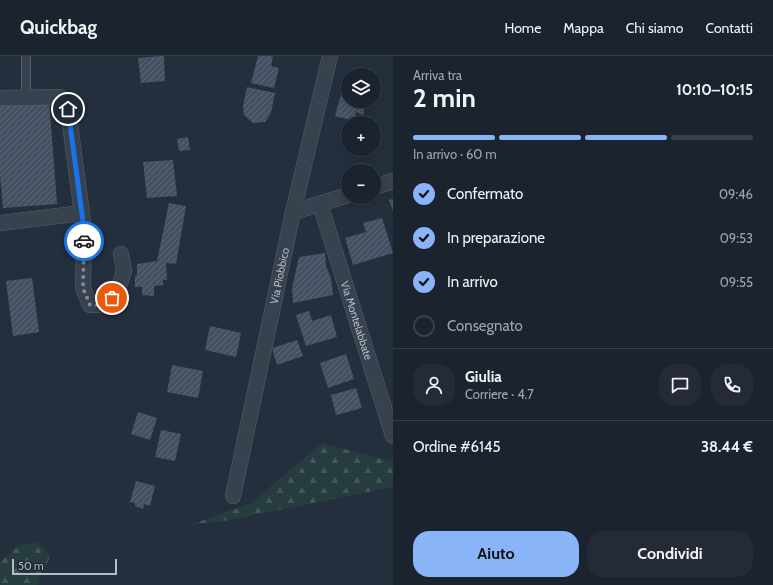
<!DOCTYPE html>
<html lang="it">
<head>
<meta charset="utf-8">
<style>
	:root { --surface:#1b232e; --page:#242b36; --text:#f1f3f6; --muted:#a0a4aa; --line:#39404a; --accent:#8ab4f8 }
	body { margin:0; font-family:Cabin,sans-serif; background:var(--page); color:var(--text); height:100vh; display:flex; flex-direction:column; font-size:15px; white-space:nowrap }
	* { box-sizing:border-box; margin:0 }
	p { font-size:13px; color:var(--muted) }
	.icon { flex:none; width:22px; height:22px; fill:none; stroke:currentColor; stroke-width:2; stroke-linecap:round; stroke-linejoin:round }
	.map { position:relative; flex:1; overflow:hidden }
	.details { display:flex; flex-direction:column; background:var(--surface); width:380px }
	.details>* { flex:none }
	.tools { position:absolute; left:341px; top:12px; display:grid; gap:8px }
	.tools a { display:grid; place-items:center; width:40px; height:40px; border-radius:50%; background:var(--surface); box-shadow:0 2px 10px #0003,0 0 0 1px var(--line); font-size:20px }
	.scale { position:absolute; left:12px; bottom:10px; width:105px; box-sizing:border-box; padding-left:4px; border:2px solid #b4bcc9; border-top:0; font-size:11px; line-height:14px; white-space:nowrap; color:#b4bcc9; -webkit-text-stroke:3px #1d2633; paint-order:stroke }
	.pin { position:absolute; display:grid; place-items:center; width:34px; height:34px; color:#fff; margin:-17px; border:2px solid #fff; border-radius:50%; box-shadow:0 1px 4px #0007 }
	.courier { position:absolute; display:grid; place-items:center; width:40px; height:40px; margin:-20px; border:3px solid #1a73e8; border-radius:50%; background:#fff; color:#222; box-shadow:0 1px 5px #0007 }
	.overview em { font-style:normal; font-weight:700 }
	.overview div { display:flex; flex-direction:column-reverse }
	.overview { display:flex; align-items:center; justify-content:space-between; height:68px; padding:0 20px }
	h1 { font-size:26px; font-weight:700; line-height:30px }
	.bar { display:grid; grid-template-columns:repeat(4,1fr); gap:6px 4px; align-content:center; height:48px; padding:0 20px }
	.bar i { height:5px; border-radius:3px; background:var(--line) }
	.bar .active { background:var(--accent) }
	.bar p { grid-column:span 4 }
	.line { display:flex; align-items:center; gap:10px; padding:0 20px; border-top:1px solid var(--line) }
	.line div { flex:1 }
	.round { display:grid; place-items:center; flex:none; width:42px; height:42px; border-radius:16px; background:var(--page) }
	ol { padding:0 20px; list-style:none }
	li { display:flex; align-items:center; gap:12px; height:44px }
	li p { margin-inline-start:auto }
	li .icon { padding:4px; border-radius:50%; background:var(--accent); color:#111; stroke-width:4 }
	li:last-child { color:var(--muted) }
	li i { width:22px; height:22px; border:2px solid var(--line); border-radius:50% }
	.action { display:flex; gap:8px; margin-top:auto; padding:8px 20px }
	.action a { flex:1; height:46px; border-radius:16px; background:var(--accent); color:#111; font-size:16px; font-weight:700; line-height:46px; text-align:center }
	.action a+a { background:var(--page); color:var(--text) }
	header { display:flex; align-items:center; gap:24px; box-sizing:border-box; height:56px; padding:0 20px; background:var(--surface); border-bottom:1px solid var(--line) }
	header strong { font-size:19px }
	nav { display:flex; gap:22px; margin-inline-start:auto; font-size:14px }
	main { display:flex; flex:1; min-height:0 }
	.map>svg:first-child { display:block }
</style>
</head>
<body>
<header>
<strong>Quickbag</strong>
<nav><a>Home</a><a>Mappa</a><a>Chi siamo</a><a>Contatti</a></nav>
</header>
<main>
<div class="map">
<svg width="393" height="529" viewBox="0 0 393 529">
	<defs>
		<pattern id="forest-firs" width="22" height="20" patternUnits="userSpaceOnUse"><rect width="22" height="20" fill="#263c3f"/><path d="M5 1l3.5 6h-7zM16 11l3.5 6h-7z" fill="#435659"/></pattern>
		<pattern id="building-hatch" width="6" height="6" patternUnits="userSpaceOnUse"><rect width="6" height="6" fill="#455162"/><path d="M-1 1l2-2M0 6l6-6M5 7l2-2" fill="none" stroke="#5d6877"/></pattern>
	</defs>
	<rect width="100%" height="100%" fill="#242f3e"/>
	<g fill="url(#forest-firs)">
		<path d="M 322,387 L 393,406 L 393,431 L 224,465 L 190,469 L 251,447 Z"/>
		<path d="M 36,486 L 51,499 L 41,519 L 38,529 L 0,529 L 0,506 L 18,490 Z"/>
	</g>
	<g fill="url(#building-hatch)">
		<path d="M 161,0 L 164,0 L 165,25 L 141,27 L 138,2 Z"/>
		<path d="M 258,0 L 273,0 L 271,10 L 279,12 L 274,32 L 251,27 Z"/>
		<path d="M 345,23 L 348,24 L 348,45 L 367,45 L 363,59 L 356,56 L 354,65 L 335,60 Z"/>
		<path d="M 247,31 L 275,37 L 271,57 L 265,66 L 253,67 L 244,59 L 243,50 Z"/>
		<path d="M 49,44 L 57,148 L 3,152 L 0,119 L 0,48 Z"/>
		<path d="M 188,81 L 190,94 L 179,95 L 177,83 Z"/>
		<path d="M 173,104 L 177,140 L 147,142 L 143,106 Z"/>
		<path d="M 393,143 L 393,155 L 389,144 Z"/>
		<path d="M 169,147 L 186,150 L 176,208 L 166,207 L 167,224 L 163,224 L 163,229 L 154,230 L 154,240 L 142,239 L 142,231 L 135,231 L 135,220 L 137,219 L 137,208 L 157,205 Z"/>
		<path d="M 382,162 L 393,197 L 353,209 L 345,182 L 366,176 L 363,167 Z"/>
		<path d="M 325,197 L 326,210 L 331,222 L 333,239 L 293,247 L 292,232 L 299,201 Z"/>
		<path d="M 32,222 L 39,276 L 13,280 L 6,225 Z"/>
		<path d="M 309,255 L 312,265 L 331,259 L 337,281 L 306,290 L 296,259 Z"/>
		<path d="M 210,270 L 241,277 L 236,301 L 205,294 Z"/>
		<path d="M 297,284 L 303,300 L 277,309 L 272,292 Z"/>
		<path d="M 346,298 L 354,323 L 328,332 L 320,307 Z"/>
		<path d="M 172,309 L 203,315 L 198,342 L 167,336 Z"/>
		<path d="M 356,332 L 362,352 L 336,359 L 331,339 Z"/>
		<path d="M 138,356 L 157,362 L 150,384 L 131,378 Z"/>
		<path d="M 161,374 L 181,378 L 175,405 L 155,401 Z"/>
		<path d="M 136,425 L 155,430 L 150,450 L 144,448 L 143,453 L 135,450 L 135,447 L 130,446 Z"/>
	</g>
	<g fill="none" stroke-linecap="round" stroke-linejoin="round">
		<g stroke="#565f6c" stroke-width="10">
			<path id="service" d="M 26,42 L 26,0"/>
		</g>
		<g stroke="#565f6c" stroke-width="16">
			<g id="minor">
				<path d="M 0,42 L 60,41 L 68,53 L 84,173 L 83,232 L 90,249 L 107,249 L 117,236 L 124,215 L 121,198"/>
				<path d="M 374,131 L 393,125"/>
				<path id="s1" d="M 320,148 L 393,380"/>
				<path d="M 293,156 L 348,139"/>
				<path d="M 0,167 L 82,157"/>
				<path id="s2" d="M 233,440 L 293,156 L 330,0"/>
			</g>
		</g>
		<use href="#service" stroke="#38414e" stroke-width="8"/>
		<use href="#minor" stroke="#38414e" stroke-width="15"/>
	</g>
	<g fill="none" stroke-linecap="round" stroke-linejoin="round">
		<path stroke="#828b98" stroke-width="4" stroke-dasharray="0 7.2" d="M 84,185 L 83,232 L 90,249 L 107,249 L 112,242"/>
		<path stroke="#1a73e8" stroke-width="5" d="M 68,53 L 84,173 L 84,185"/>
	</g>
	<g text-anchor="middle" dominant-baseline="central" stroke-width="3" stroke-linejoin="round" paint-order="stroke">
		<g font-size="11" fill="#b4bcc9" stroke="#1d2633">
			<text stroke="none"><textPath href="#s2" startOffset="225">Via Piobbico</textPath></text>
			<text stroke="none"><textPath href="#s1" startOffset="122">Via Montelabbate</textPath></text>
		</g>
	</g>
</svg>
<div class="tools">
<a><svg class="icon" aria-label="layers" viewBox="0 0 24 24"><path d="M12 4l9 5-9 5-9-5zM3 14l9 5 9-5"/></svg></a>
<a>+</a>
<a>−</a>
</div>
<div class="scale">50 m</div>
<div class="pin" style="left:112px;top:242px;background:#ea580c"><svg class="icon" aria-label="bag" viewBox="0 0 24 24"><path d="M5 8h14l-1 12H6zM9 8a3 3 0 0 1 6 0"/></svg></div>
<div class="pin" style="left:68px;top:53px;background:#1f2937"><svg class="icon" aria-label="home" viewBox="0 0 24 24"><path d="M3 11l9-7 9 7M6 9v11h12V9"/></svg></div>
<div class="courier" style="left:84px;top:185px"><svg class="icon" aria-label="car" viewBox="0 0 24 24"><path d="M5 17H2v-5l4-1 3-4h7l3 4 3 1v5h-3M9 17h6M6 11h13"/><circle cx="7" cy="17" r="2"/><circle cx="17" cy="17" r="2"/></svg></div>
</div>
<section class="details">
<div class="overview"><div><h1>2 min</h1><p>Arriva tra</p></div><em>10:10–10:15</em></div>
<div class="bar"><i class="active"></i><i class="active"></i><i class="active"></i><i></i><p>In arrivo · 60 m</p></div>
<ol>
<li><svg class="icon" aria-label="check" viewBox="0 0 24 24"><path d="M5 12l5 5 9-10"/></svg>Confermato<p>09:46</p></li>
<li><svg class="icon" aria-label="check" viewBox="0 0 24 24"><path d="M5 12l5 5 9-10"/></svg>In preparazione<p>09:53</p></li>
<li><svg class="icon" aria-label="check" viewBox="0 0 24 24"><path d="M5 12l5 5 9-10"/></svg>In arrivo<p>09:55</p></li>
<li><i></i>Consegnato</li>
</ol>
<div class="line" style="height:72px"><a class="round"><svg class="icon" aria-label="person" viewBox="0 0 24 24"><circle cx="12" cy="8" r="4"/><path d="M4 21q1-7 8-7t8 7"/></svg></a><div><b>Giulia</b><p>Corriere · 4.7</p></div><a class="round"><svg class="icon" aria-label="chat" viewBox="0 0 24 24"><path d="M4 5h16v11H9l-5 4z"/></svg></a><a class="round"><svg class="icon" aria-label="phone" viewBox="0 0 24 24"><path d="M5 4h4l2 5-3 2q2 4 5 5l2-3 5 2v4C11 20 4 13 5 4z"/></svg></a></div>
<div class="line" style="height:52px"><div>Ordine #6145</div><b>38.44 €</b></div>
<div class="action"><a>Aiuto</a><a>Condividi</a></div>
</section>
</main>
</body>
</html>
